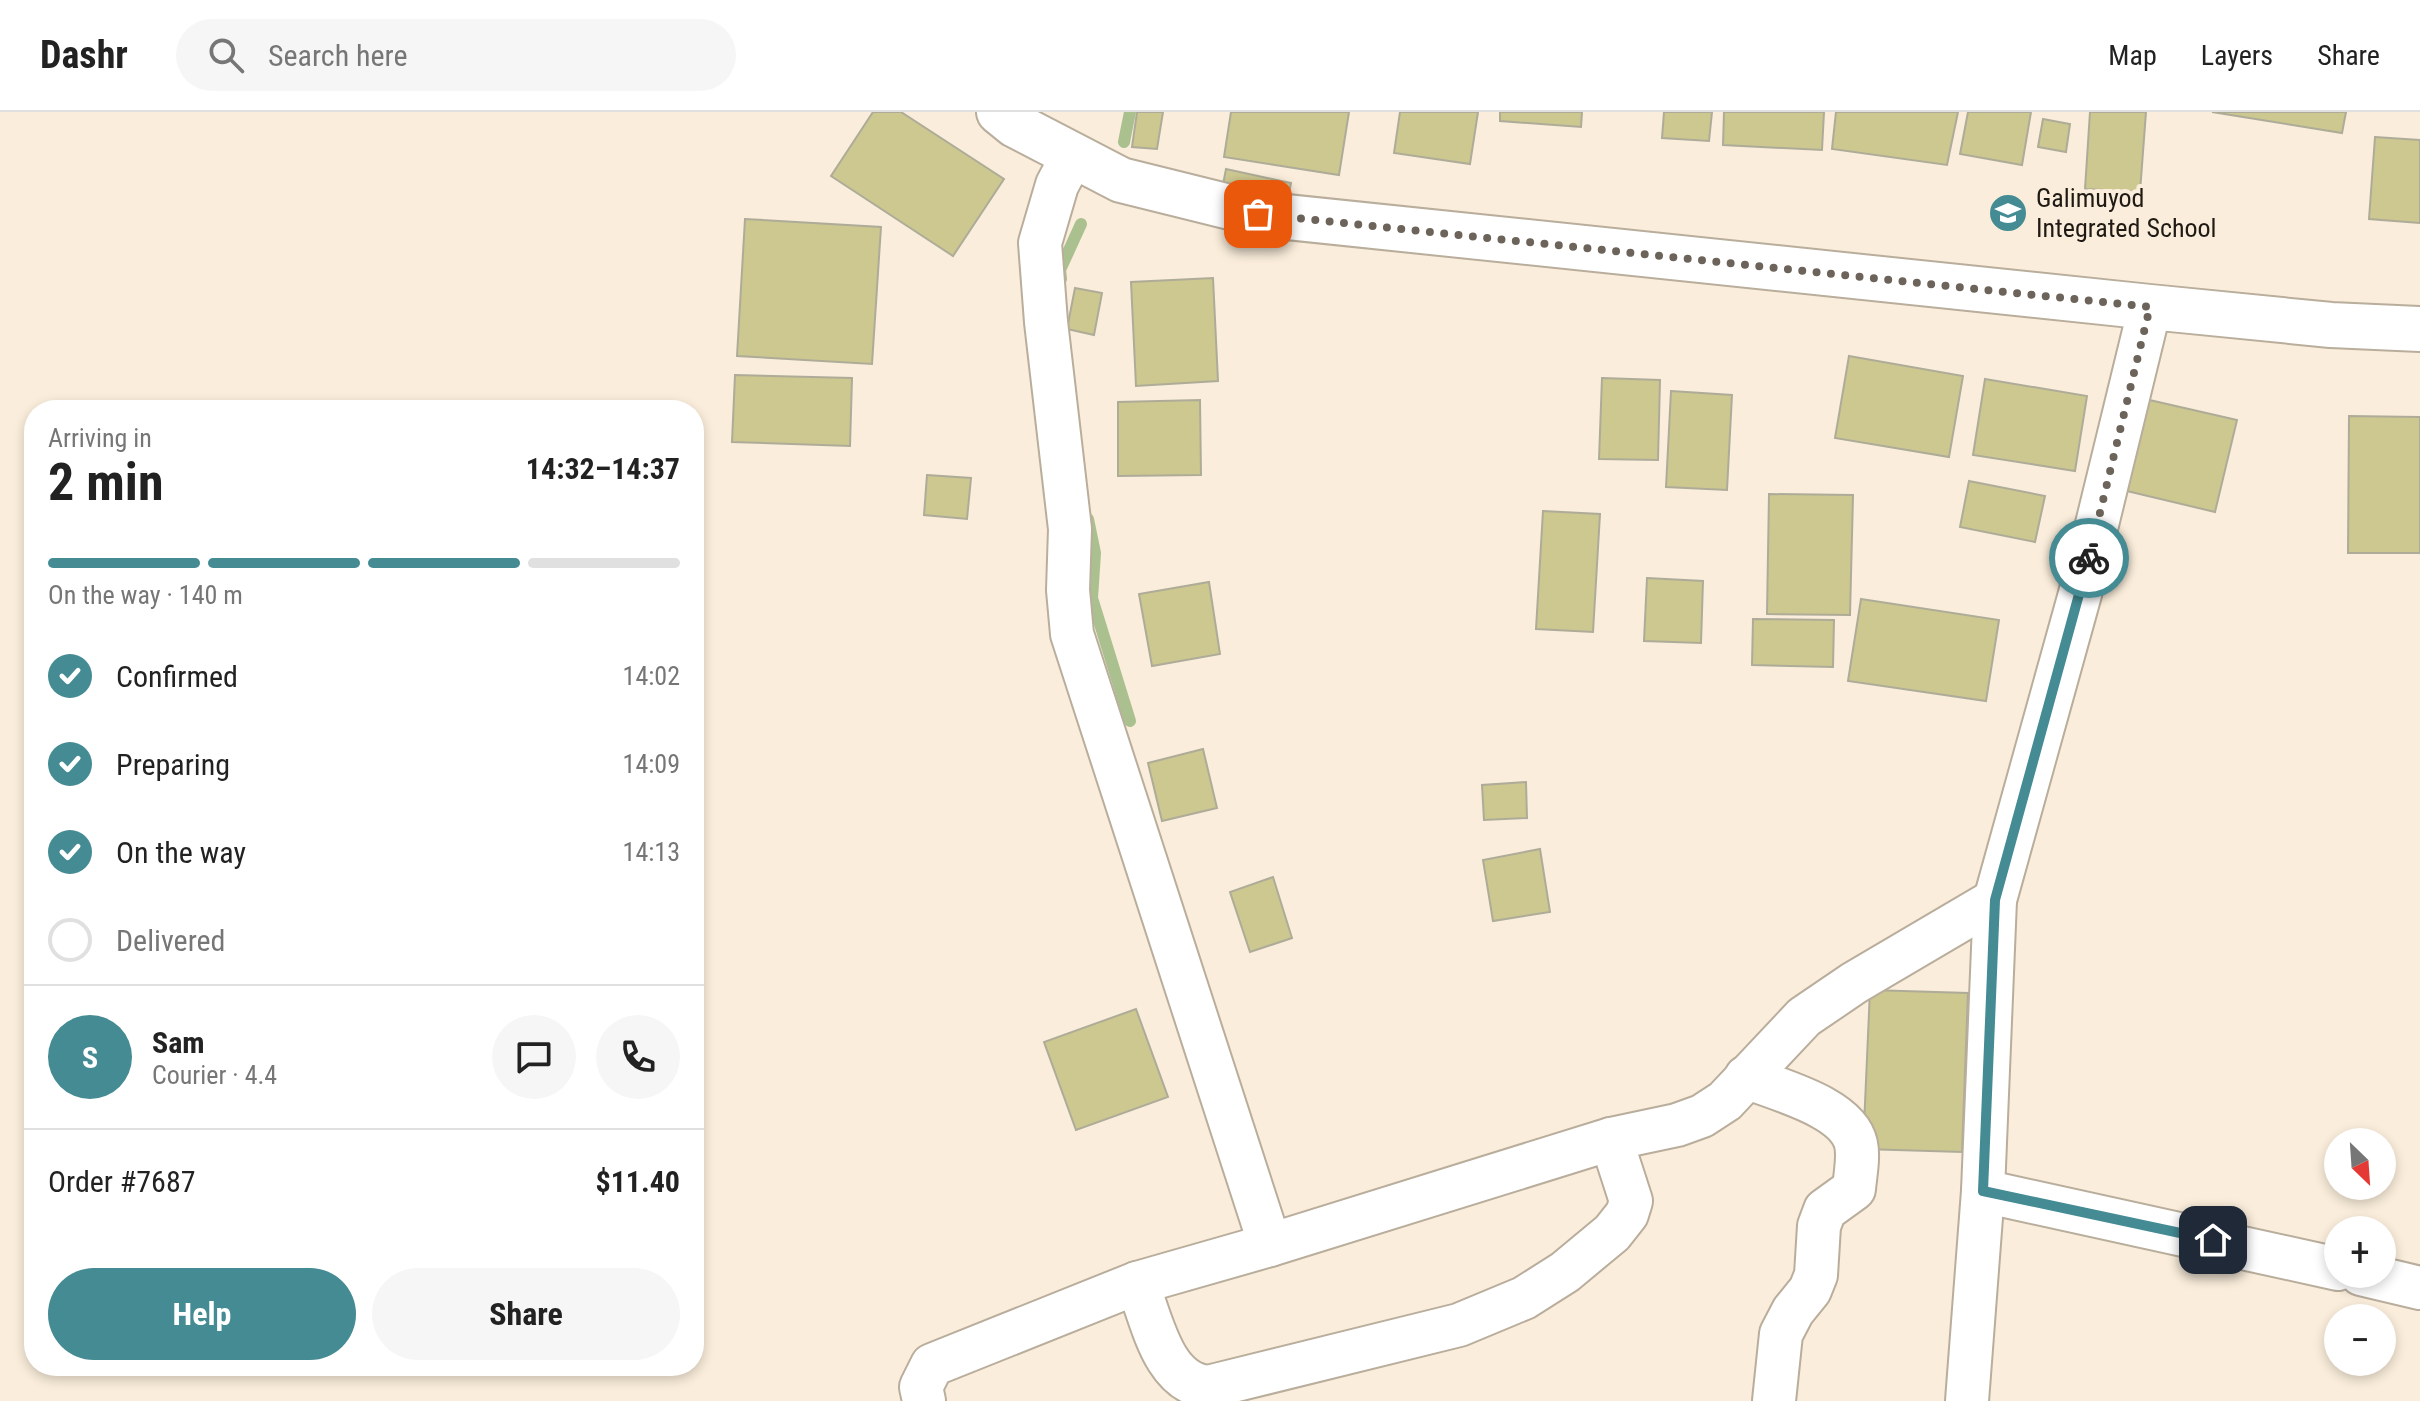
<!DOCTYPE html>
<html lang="en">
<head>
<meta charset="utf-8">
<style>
	:root { --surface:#fff; --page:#f6f6f6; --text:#222; --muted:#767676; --line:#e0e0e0; --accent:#448b94 }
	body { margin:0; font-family:"Roboto Condensed",sans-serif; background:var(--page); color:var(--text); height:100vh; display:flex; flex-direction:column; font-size:30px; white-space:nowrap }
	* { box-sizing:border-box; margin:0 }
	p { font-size:26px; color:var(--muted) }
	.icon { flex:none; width:44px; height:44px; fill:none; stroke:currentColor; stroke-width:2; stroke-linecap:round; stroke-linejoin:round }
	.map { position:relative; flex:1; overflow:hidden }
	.details { position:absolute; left:24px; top:288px; width:680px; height:976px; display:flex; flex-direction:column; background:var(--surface); border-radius:32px; box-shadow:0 4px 12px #0003 }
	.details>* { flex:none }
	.needle { width:52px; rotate:155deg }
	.fabs { position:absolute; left:2324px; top:1016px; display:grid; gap:16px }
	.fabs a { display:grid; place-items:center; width:72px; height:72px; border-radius:50%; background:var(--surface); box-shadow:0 4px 12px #0003; font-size:40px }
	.pin { position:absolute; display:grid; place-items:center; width:68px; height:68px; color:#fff; margin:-34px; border-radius:16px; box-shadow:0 4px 12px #0006 }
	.courier { position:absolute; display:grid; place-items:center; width:80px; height:80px; margin:-40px; border:6px solid #448b94; border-radius:50%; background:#fff; color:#222; box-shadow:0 2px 10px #0007 }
	.summary em { font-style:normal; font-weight:700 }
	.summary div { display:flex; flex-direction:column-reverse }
	.summary { display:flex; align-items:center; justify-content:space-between; height:136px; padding:0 24px }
	h1 { font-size:52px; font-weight:700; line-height:60px }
	.bar { display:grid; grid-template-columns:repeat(4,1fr); gap:12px 8px; align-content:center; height:96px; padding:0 24px }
	.bar i { height:10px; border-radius:6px; background:var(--line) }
	.bar .active { background:var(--accent) }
	.bar p { grid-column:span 4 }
	.line { display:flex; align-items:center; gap:20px; padding:0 24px; border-top:2px solid var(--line) }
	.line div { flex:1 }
	.round { display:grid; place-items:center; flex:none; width:84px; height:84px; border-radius:42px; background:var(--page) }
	ol { padding:0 24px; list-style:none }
	li { display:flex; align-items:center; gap:24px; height:88px }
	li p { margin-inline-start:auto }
	li .icon { padding:8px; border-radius:50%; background:var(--accent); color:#fff; stroke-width:4 }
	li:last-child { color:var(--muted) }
	li i { width:44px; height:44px; border:4px solid var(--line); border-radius:50% }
	.cta { display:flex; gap:16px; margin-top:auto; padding:16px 24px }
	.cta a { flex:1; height:92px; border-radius:48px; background:var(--accent); color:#fff; font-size:32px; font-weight:700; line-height:92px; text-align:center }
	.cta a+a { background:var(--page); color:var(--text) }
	header { display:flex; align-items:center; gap:48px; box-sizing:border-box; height:112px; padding:0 40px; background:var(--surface); border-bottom:2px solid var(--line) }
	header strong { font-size:38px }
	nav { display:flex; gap:44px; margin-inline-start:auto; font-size:28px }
	.search { width:560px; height:72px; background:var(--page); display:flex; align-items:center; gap:20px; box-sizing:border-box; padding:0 28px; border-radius:44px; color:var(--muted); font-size:30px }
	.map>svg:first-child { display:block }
</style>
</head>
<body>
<header>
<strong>Dashr</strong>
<div class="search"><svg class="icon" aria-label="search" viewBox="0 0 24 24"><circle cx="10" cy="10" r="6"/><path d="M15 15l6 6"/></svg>Search here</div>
<nav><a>Map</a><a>Layers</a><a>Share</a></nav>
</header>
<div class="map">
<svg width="2420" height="1289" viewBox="0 0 2420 1289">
	<rect width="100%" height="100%" fill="#faeddb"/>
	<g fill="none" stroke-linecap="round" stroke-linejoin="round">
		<g stroke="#aac18f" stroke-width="12">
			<path d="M 1124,30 L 1130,0"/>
			<path d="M 1061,167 L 1060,158 L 1081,112"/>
			<path d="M 1088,407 L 1095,441 L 1092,486 L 1130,609"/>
		</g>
	</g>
	<g fill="#cdc790" stroke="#aeac98" stroke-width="2">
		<path d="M 873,0 L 901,0 L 1004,67 L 953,144 L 831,64 Z"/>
		<path d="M 1137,0 L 1163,0 L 1157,37 L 1132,35 Z"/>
		<path d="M 1231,0 L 1349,0 L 1339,63 L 1224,45 Z"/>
		<path d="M 1400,0 L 1478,0 L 1470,52 L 1394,41 Z"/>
		<path d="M 1500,0 L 1582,0 L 1581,15 L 1500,9 Z"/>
		<path d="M 1664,0 L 1712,0 L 1709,29 L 1662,26 Z"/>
		<path d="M 1724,0 L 1824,0 L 1822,38 L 1723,33 Z"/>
		<path d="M 1836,0 L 1958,0 L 1947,53 L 1832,37 Z"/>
		<path d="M 1968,0 L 2031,0 L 2022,53 L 1960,42 Z"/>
		<path d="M 2090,0 L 2146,0 L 2140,80 L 2085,77 Z"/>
		<path d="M 2212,0 L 2346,0 L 2342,21 Z"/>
		<path d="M 2043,7 L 2070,12 L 2066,40 L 2038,35 Z"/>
		<path d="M 2375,25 L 2420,28 L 2420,111 L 2369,107 Z"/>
		<path d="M 1226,57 L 1291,71 L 1285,101 L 1220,88 Z"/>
		<path d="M 745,107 L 881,115 L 872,252 L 737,244 Z"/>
		<path d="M 1213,166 L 1218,269 L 1136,274 L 1131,170 Z"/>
		<path d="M 1075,176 L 1102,181 L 1094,223 L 1067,217 Z"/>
		<path d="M 1849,244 L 1963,264 L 1949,345 L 1835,326 Z"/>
		<path d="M 735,263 L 852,266 L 850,334 L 732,330 Z"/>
		<path d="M 1602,266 L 1660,268 L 1658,348 L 1599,347 Z"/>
		<path d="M 1985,267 L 2087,284 L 2075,359 L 1973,343 Z"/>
		<path d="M 1671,279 L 1732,283 L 1727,378 L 1666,375 Z"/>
		<path d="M 2132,284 L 2237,308 L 2215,400 L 2110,375 Z"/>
		<path d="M 1200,288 L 1201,363 L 1118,364 L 1118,290 Z"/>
		<path d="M 2349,304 L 2420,305 L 2420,441 L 2348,441 Z"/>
		<path d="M 927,363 L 971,366 L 967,407 L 924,403 Z"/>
		<path d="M 1969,369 L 2045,384 L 2035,430 L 1960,415 Z"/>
		<path d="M 1769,382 L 1853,383 L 1850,503 L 1767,502 Z"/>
		<path d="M 1543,399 L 1600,402 L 1593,520 L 1536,517 Z"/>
		<path d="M 1647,466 L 1703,469 L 1701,531 L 1644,529 Z"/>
		<path d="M 1209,470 L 1220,542 L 1152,554 L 1139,482 Z"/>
		<path d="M 1861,487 L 1999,508 L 1986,589 L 1848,569 Z"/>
		<path d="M 1753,507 L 1834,508 L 1833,555 L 1752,553 Z"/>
		<path d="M 1203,637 L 1217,696 L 1162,709 L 1148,651 Z"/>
		<path d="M 1526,670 L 1527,706 L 1484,708 L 1482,673 Z"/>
		<path d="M 1540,737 L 1550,800 L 1493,809 L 1483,748 Z"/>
		<path d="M 1273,765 L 1292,826 L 1250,840 L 1230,780 Z"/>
		<path d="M 1870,878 L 1968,881 L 1962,1040 L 1863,1037 Z"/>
		<path d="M 1136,897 L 1168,985 L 1076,1018 L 1044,930 Z"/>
	</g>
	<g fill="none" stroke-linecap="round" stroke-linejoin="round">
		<g stroke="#b9ad9c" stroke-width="46">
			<g id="street">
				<path d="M 1073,43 L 1057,73 L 1040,131 L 1046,210 L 1070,417 L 1068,478 L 1072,522 L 1270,1133"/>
				<path d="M 1746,965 C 1778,978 1848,995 1856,1032 C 1859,1045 1855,1064 1854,1077 L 1825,1098 L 1819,1114 L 1816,1163 L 1810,1178 L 1793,1199 L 1781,1222 L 1774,1289"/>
				<path d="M 1983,1079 L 2338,1157"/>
				<path d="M 2361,1162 L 2420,1176"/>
				<path d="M 1137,1171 C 1152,1207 1162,1271 1208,1275 L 1459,1213 L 1524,1186 L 1565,1160 L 1612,1121 L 1627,1102 L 1631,1089 L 1611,1027"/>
				<path d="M 924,1289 L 921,1275 L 932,1253 L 1137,1171 L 1270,1133 L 1611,1027 L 1677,1013 L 1702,1004 L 1725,989 L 1804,905 L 1854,871 L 1995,788"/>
				<path d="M 1967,1289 L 1983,1079 L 1995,788 L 2080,482 L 2150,195"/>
			</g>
		</g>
		<g stroke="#b9ad9c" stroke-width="48">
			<path id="secondary" d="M 999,0 L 1015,13 L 1121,68 L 1258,102 L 2150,195 L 2331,213 L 2420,217"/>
		</g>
		<use href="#street" stroke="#fff" stroke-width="42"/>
		<use href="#secondary" stroke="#fff" stroke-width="44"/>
	</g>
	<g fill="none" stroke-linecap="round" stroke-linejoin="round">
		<path stroke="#6c645a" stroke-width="8" stroke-dasharray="0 14.4" d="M 1258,102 L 2150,195 L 2089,446"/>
		<path stroke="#448b94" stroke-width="10" d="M 2089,446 L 1995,788 L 1983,1079 L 2213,1128"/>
	</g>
	<defs>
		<g id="school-disc" transform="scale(2)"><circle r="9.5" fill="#448b94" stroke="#faeddb"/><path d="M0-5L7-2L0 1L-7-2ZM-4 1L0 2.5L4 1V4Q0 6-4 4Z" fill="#fff"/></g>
	</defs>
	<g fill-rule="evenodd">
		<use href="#school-disc" x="2008" y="101"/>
	</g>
	<g text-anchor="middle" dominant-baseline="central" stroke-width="8" stroke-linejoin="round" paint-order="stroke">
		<g font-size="26" fill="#1f1a14" stroke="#faeddb" text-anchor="start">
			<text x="2036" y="86">Galimuyod<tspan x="2036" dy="30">Integrated School</tspan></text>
		</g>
	</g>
</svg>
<div class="fabs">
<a><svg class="needle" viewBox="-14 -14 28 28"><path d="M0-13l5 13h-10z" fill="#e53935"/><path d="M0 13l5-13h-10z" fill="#767676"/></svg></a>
<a>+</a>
<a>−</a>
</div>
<div class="pin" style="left:1258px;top:102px;background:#ea580c"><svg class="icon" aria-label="bag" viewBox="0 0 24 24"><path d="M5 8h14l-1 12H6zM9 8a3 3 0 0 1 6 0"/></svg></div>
<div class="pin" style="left:2213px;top:1128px;background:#1f2937"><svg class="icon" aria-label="home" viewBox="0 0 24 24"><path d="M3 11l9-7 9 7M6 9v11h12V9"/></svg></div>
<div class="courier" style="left:2089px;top:446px"><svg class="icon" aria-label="bike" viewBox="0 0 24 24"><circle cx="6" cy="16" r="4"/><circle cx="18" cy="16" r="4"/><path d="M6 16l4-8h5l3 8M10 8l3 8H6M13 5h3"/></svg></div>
<section class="details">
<div class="summary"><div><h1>2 min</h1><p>Arriving in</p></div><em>14:32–14:37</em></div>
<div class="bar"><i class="active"></i><i class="active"></i><i class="active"></i><i></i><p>On the way · 140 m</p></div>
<ol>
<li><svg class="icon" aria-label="check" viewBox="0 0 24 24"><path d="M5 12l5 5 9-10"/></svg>Confirmed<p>14:02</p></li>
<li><svg class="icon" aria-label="check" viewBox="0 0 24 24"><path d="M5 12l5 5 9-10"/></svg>Preparing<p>14:09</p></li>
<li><svg class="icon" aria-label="check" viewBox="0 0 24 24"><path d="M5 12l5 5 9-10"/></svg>On the way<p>14:13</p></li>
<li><i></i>Delivered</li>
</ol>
<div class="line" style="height:144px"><b class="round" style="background:var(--accent);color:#fff">S</b><div><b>Sam</b><p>Courier · 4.4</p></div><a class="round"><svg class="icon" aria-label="chat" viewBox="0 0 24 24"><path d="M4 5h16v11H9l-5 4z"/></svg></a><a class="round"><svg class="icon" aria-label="phone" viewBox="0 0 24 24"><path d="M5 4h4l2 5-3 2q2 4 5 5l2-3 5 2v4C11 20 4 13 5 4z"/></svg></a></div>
<div class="line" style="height:104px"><div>Order #7687</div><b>$11.40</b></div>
<div class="cta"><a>Help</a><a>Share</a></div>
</section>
</div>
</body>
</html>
